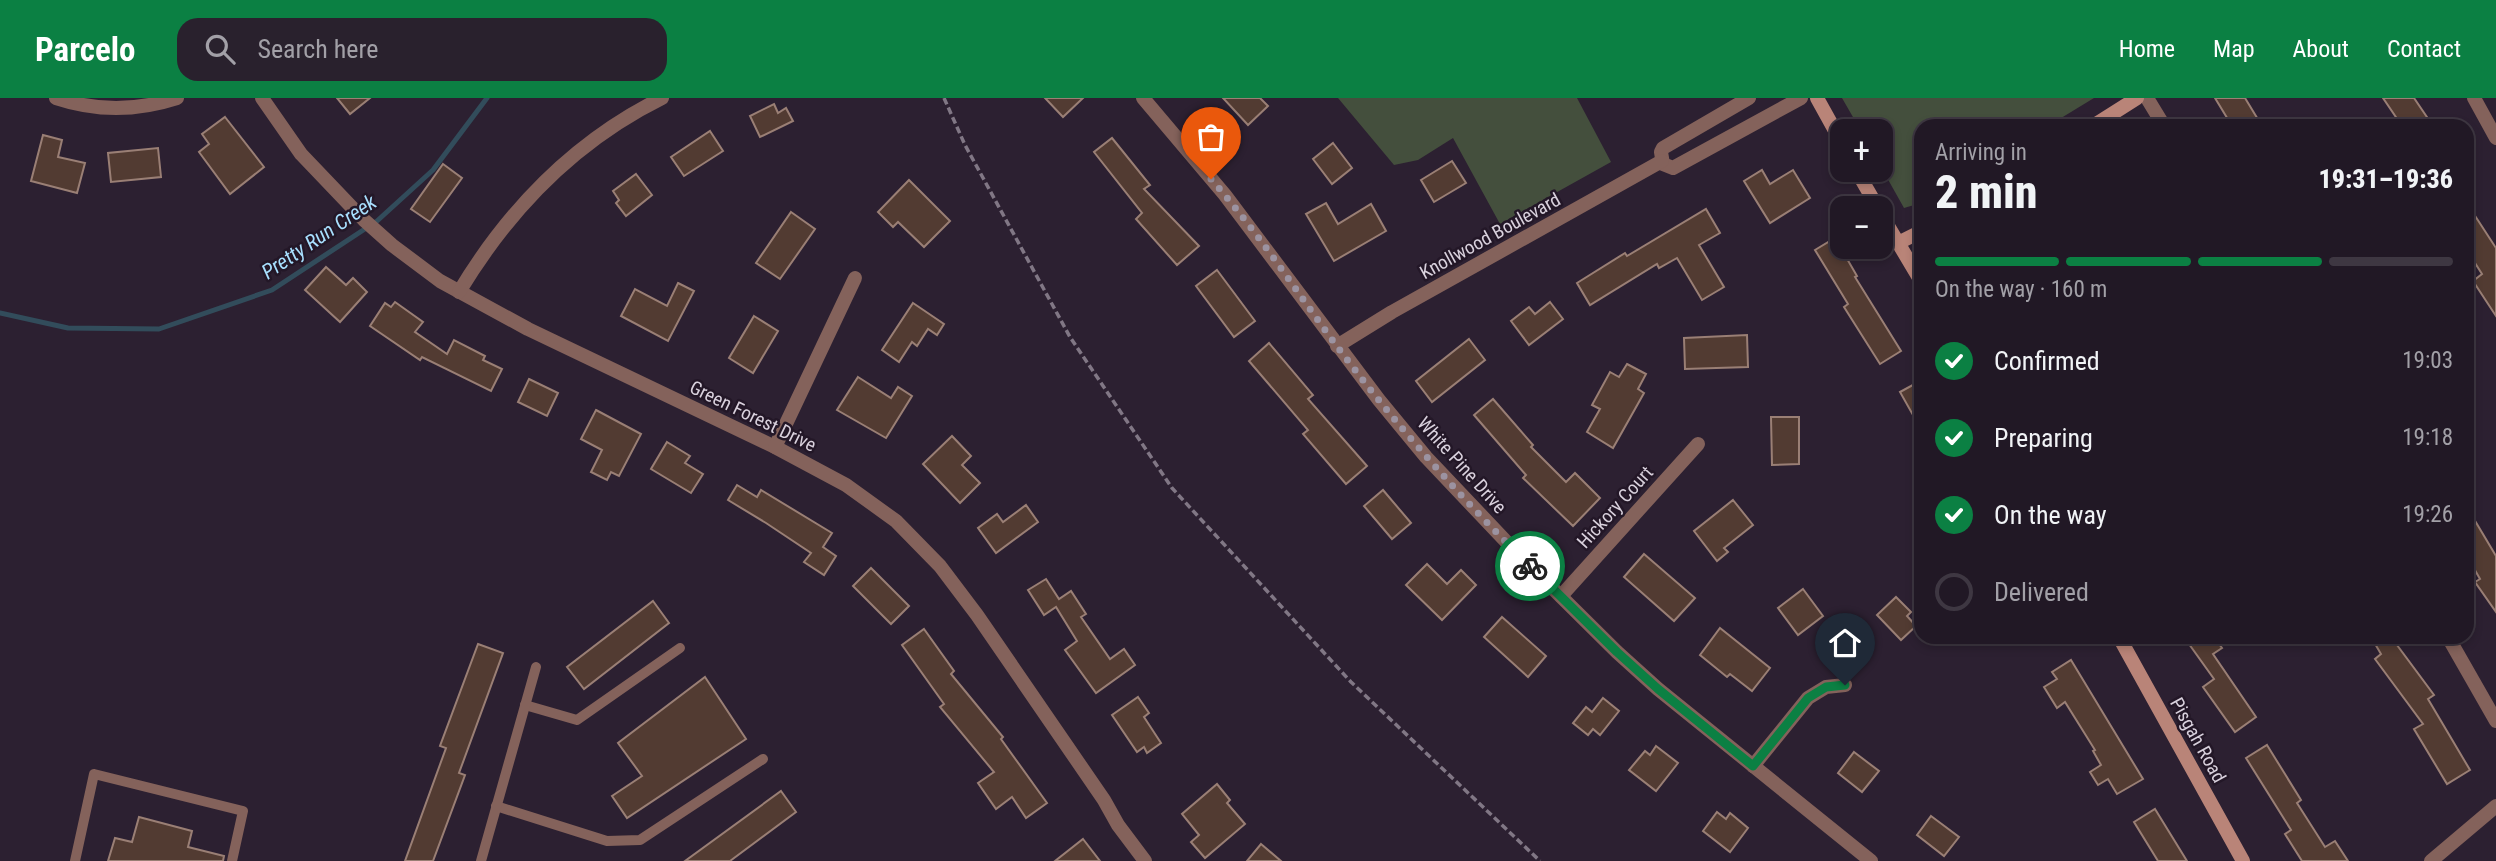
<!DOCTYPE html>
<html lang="en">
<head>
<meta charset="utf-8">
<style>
	:root { --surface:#211825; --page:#29212d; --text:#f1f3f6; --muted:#a2a0a7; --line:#3e3742; --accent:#0b8043 }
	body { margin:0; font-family:"Roboto Condensed",sans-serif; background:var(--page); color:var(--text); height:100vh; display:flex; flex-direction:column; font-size:26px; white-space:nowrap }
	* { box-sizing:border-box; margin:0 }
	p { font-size:23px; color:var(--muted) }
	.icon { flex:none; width:38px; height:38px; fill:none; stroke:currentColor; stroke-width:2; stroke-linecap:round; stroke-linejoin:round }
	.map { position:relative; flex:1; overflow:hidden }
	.panel { position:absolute; left:1914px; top:21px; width:560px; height:525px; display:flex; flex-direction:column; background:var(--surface); border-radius:21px; box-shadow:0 4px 10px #0003,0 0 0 2px var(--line) }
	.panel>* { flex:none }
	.tools { position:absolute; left:1830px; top:21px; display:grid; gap:14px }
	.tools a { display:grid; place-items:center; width:63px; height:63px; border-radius:14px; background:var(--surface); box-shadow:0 4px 10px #0003,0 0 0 2px var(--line); font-size:35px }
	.pin { position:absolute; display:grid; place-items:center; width:60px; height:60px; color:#fff; margin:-72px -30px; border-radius:50% 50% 50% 0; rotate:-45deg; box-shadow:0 0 7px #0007 }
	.pin .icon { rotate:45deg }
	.courier { position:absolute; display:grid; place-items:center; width:70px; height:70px; margin:-35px; border:5px solid #0b8043; border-radius:50%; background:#fff; color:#222; box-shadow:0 2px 9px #0007 }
	.summary em { font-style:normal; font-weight:800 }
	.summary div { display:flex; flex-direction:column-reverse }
	.summary { display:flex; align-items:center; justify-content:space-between; height:119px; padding:0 21px }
	h1 { font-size:46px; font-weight:800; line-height:52px }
	.bar { display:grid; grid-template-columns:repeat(4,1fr); gap:10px 7px; align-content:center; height:84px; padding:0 21px }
	.bar i { height:9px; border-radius:5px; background:var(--line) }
	.bar .on { background:var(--accent) }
	.bar p { grid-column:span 4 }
	ol { padding:0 21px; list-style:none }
	li { display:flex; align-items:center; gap:21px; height:77px }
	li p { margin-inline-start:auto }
	li .icon { padding:7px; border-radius:50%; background:var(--accent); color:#fff; stroke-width:4 }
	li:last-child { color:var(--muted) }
	li i { width:38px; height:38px; border:4px solid var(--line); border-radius:50% }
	header { display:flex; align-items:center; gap:42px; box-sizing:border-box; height:98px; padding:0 35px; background:var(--accent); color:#fff }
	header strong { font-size:33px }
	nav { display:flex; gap:38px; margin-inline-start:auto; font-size:24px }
	.search { width:490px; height:63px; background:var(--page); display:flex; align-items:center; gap:18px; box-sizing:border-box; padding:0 24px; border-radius:21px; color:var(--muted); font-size:26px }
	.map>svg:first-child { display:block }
</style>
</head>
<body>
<header>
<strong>Parcelo</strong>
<div class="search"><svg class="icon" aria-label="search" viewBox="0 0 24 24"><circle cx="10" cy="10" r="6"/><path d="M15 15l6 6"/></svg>Search here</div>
<nav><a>Home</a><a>Map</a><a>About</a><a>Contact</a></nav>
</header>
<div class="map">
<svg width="2496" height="763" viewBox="0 0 2496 763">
	<rect width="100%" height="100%" fill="#2c2031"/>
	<g fill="#444f3d">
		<path d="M 1338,0 L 1577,0 L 1611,64 L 1500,126 L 1453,40 L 1418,62 L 1394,67 Z"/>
		<path d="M 1842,0 L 2094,0 L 2048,28 L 1922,28 L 1921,105 L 1904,110 L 1881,69 L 1881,33 L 1861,33 Z"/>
	</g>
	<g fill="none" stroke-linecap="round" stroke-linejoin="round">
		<path stroke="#324c5b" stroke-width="5" d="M 0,215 L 68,230 L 159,231 L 272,192 L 377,123 L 433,72 L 487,0"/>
	</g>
	<g fill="#523b32" stroke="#9a7f75" stroke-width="2">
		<path d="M 337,0 L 370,0 L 350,16 Z"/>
		<path d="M 1045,0 L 1083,0 L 1063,19 Z"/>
		<path d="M 1223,0 L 1260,0 L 1268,8 L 1248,27 Z"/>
		<path d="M 2215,0 L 2245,0 L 2262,28 L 2232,28 Z"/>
		<path d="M 2383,0 L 2414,0 L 2433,28 L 2402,28 Z"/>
		<path d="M 774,6 L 778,15 L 786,10 L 793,23 L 760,39 L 750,18 Z"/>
		<path d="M 225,19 L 264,69 L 230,96 L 199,54 L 209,46 L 202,36 Z"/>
		<path d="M 710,33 L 723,53 L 684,78 L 671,59 Z"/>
		<path d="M 43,37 L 62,42 L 58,59 L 85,65 L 77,95 L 31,83 Z"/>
		<path d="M 1112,40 L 1150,87 L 1144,91 L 1199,148 L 1177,167 L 1136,121 L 1142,115 L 1094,54 Z"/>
		<path d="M 1333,45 L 1352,70 L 1332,86 L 1313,61 Z"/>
		<path d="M 158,50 L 161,79 L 111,84 L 108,55 Z"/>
		<path d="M 1452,63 L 1466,85 L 1434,104 L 1421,82 Z"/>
		<path d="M 443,66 L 462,80 L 430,124 L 411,111 Z"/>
		<path d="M 1762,72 L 1770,86 L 1793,72 L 1810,100 L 1770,125 L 1744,83 Z"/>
		<path d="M 636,76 L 652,97 L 626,118 L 616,105 L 619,102 L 613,93 Z"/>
		<path d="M 909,82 L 950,123 L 924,149 L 898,124 L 893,129 L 878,114 Z"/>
		<path d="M 1326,105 L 1338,126 L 1371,106 L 1386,133 L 1334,163 L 1306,116 Z"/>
		<path d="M 2468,107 L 2496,150 L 2496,218 L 2473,183 L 2482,176 L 2468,154 Z"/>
		<path d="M 1706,111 L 1720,135 L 1699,147 L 1724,189 L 1702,202 L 1677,160 L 1659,170 L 1657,166 L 1590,207 L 1577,185 L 1625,155 L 1627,158 Z"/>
		<path d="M 791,114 L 815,131 L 780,181 L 756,165 Z"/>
		<path d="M 1835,140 L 1857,178 L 1855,179 L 1901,253 L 1880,266 L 1844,209 L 1848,206 L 1815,152 Z"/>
		<path d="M 326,169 L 346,187 L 353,180 L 367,194 L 340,224 L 305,192 Z"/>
		<path d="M 1217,172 L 1255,223 L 1234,239 L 1196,188 Z"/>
		<path d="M 678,185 L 694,193 L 668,243 L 621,218 L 635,191 L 667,208 Z"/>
		<path d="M 395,204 L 423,224 L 415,234 L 447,256 L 454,242 L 485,258 L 483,262 L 502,271 L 491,293 L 422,259 L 420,262 L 370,228 L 385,205 L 391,209 Z"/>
		<path d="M 1550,204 L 1563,221 L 1529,247 L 1511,223 L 1529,209 L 1535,216 Z"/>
		<path d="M 913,205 L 944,226 L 937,237 L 928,231 L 917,248 L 912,244 L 899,264 L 882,252 Z"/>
		<path d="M 754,218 L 778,233 L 753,275 L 729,260 Z"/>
		<path d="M 1747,237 L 1748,269 L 1685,271 L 1684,240 Z"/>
		<path d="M 1469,241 L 1485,262 L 1432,304 L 1416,283 Z"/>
		<path d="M 1269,245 L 1313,297 L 1308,301 L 1367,368 L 1346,386 L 1303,336 L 1308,332 L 1249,263 Z"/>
		<path d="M 1627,266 L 1646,276 L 1638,291 L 1644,295 L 1613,350 L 1587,334 L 1600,311 L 1592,307 L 1610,274 L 1619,279 Z"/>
		<path d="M 858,279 L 891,300 L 898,289 L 912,298 L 886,340 L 837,312 Z"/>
		<path d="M 529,281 L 558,295 L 547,318 L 518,304 Z"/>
		<path d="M 1922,282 L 1922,333 L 1900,294 Z"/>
		<path d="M 1493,301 L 1533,347 L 1531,349 L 1566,384 L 1575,375 L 1600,400 L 1573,428 L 1523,380 L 1526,377 L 1474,317 Z"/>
		<path d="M 596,312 L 641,336 L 619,378 L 611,374 L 607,382 L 591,374 L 602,352 L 581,341 Z"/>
		<path d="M 1771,319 L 1799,319 L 1799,366 L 1772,367 Z"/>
		<path d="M 952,338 L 971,358 L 962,367 L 980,385 L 960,405 L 923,366 Z"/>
		<path d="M 667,344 L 690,358 L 685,365 L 703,376 L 691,395 L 651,371 Z"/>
		<path d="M 737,387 L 757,399 L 761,392 L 832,435 L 823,449 L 836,458 L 824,477 L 804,464 L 811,455 L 766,425 L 728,402 Z"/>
		<path d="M 1383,392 L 1411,425 L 1392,441 L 1364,408 Z"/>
		<path d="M 1733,402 L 1753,427 L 1724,450 L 1728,454 L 1717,463 L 1694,433 Z"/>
		<path d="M 1026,407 L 1038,424 L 996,455 L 978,430 L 997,416 L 1003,424 Z"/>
		<path d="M 2468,411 L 2496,458 L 2496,514 L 2475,484 L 2480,481 L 2468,460 Z"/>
		<path d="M 1644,456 L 1695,500 L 1674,523 L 1624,479 Z"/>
		<path d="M 1427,466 L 1447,486 L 1461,472 L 1476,487 L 1442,522 L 1406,487 Z"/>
		<path d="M 871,470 L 909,508 L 891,526 L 853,488 Z"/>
		<path d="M 1046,481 L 1059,501 L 1071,493 L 1086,516 L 1081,519 L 1110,561 L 1124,551 L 1135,567 L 1096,595 L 1065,552 L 1077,543 L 1056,509 L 1044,517 L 1028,492 Z"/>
		<path d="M 1803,491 L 1823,518 L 1798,537 L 1778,510 Z"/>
		<path d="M 1896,499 L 1911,514 L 1907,518 L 1916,528 L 1901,542 L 1877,517 Z"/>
		<path d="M 653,503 L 669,525 L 584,591 L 567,569 Z"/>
		<path d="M 1502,519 L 1546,558 L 1528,579 L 1484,539 Z"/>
		<path d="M 1720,530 L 1770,570 L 1752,593 L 1730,576 L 1727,579 L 1700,557 Z"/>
		<path d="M 924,531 L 954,573 L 951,576 L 1003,639 L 1001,641 L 1047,705 L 1026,720 L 1012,699 L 996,711 L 978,685 L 994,674 L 940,609 L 944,606 L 902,547 Z"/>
		<path d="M 2184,539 L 2214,539 L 2222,550 L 2213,556 L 2256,619 L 2235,634 L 2203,589 L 2214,581 Z"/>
		<path d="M 2371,539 L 2391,539 L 2434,597 L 2428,601 L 2470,672 L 2447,686 L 2414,631 L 2423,626 L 2375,561 L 2381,556 Z"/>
		<path d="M 478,546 L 503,555 L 459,675 L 465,677 L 433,763 L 405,763 L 446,650 L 440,648 Z"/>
		<path d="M 2071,562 L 2143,681 L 2117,696 L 2108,681 L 2098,687 L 2090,674 L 2101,667 L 2093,653 L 2095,652 L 2065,604 L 2057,610 L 2044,589 L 2057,581 L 2052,574 Z"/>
		<path d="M 705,579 L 746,641 L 627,720 L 612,698 L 642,678 L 618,645 Z"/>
		<path d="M 1138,599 L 1149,615 L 1144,619 L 1161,645 L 1147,655 L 1144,649 L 1137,654 L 1112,617 Z"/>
		<path d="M 1603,600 L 1619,613 L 1600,637 L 1593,631 L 1588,637 L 1573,625 L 1586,609 L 1592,614 Z"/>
		<path d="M 2267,647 L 2301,702 L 2297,705 L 2325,749 L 2335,743 L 2348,763 L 2302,763 L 2285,736 L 2291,732 L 2246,660 Z"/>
		<path d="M 1656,648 L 1678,665 L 1656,693 L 1629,672 L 1645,653 L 1650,657 Z"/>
		<path d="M 1854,654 L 1879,673 L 1862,694 L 1838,675 Z"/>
		<path d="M 1217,686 L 1230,702 L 1227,705 L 1245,726 L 1205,760 L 1191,744 L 1199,737 L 1182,716 Z"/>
		<path d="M 781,693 L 796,714 L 730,763 L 685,763 Z"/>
		<path d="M 2155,711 L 2187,763 L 2158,763 L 2134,724 Z"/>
		<path d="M 1717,714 L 1726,721 L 1730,715 L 1748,730 L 1730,754 L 1703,733 Z"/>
		<path d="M 1931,718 L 1959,739 L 1944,758 L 1917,737 Z"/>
		<path d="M 139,719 L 192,733 L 188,749 L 224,758 L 223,763 L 108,763 L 115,740 L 132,744 Z"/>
		<path d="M 1083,741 L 1100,763 L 1055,763 Z"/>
		<path d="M 1261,746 L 1281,763 L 1247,763 Z"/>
	</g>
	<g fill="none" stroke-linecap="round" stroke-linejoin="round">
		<path stroke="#817785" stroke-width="3.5" stroke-dasharray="7 3.5" stroke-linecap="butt" d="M 944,0 L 965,47 L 1070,239 L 1172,390 L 1351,584 L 1540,763"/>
		<g stroke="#84625b" stroke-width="10">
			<path d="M 525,607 L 577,622 L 680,550"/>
			<path d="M 496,708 L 607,743 L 640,742 L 763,661"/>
			<path d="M 75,763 L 94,676 L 243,713 L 232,763"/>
			<path d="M 481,763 L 536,569"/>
		</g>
		<g stroke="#84625b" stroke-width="14">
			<path d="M 56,0 C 95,13 137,13 177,0"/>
			<path d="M 262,0 L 301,56 L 364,122 L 392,147 L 440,183 L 528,231 L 775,349 L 846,387 L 896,423 L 940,468 L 977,517 L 1104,702 L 1118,727 L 1145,763"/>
			<path d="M 1143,0 L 1225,97 L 1379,302 L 1426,359 L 1516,454 L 1617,554 L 1658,591 L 1871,763"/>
			<path d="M 1749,0 L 1663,50 L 1661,54 L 1663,66 L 1673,70 L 1801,0"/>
			<path d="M 2147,0 L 2164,28"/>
			<path d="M 2474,0 L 2496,40"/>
			<path d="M 459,194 C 509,111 575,43 662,0"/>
			<path d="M 1337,248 L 1392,214 L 1662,63"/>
			<path d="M 775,349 L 855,180"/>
			<path d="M 1561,498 L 1698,346"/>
			<path d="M 2448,539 L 2496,623"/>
			<path d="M 1753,668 L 1808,600 L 1826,589 L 1845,587"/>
			<path d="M 2431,763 L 2496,708"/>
		</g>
		<g stroke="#b98478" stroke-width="14">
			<path d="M 1817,0 L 1843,47"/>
			<path d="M 2093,28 L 2137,0"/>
			<path d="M 1856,72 L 1878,110"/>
			<path d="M 1881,116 L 1922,185"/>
			<path d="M 1898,145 L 1922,133"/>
			<path d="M 2119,539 L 2243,763"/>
		</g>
	</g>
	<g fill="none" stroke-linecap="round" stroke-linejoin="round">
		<path stroke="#9c93a1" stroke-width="7" stroke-dasharray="0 12.6" d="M 1211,81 C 1257,133 1295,191 1336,247 C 1395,326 1460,399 1530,468"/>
		<path stroke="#0b8043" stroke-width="9" d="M 1530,468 L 1617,554 L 1658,591 L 1753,668 L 1808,600 L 1826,589 L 1845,587"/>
	</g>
	<g text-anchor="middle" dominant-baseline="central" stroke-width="5" stroke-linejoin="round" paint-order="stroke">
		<g font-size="19" fill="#d9d1dd" stroke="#231727">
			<text transform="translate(1490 138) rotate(-29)">Knollwood Boulevard</text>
			<text transform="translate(753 318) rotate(26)">Green Forest Drive</text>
			<text transform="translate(1462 367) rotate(48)">White Pine Drive</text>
			<text transform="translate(1615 409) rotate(-48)">Hickory Court</text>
			<text transform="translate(2198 642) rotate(61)">Pisgah Road</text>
		</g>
		<g font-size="21" font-style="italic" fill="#a8dffe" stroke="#231727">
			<text transform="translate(319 139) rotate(-34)">Pretty Run Creek</text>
		</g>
	</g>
</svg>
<div class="tools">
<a>+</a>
<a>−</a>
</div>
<div class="pin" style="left:1211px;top:81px;background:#ea580c"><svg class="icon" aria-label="bag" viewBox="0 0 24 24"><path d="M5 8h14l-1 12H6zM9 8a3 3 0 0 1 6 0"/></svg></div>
<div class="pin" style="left:1845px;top:587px;background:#1f2937"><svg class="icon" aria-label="home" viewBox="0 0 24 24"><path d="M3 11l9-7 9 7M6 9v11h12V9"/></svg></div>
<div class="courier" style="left:1530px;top:468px"><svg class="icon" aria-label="bike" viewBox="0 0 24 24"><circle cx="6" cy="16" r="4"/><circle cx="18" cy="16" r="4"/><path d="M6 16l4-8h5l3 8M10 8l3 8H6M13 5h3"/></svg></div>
<section class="panel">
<div class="summary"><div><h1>2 min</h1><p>Arriving in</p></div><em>19:31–19:36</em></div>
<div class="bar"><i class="on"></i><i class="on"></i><i class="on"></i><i></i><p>On the way · 160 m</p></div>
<ol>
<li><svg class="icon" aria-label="check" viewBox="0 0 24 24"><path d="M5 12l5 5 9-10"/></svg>Confirmed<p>19:03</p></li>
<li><svg class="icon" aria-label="check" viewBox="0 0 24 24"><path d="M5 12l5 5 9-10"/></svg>Preparing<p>19:18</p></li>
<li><svg class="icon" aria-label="check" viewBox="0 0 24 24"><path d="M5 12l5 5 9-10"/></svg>On the way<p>19:26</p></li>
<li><i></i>Delivered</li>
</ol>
</section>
</div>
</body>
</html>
